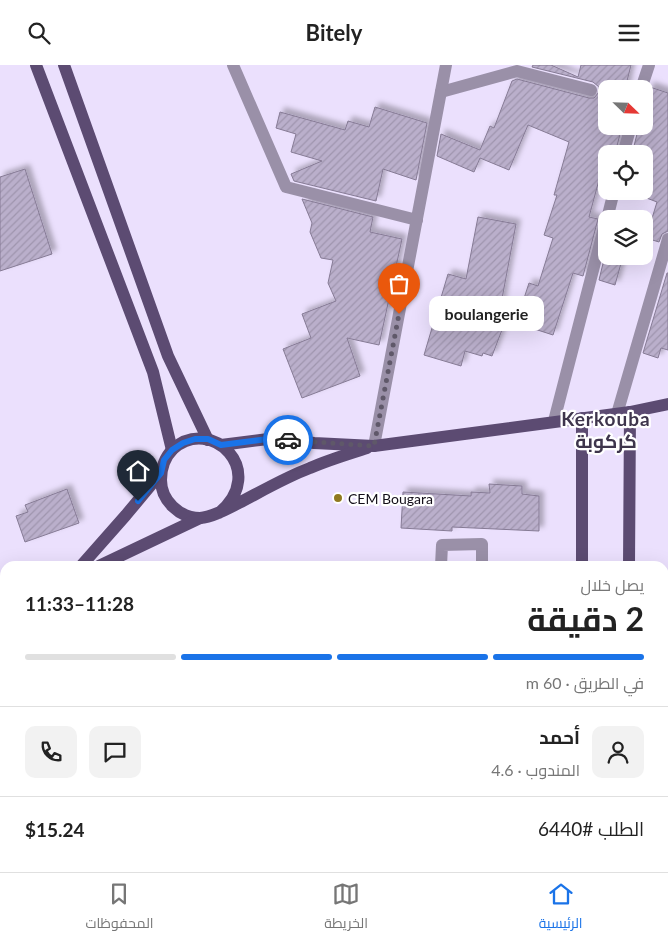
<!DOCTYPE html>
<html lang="ar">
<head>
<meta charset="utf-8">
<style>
	:root { --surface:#fff; --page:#f2f2f2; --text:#222; --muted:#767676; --line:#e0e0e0; --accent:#1a73e8 }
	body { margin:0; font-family:Lato,Cairo,sans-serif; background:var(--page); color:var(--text); direction:rtl; height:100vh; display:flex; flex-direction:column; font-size:19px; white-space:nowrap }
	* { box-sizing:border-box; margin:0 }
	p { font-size:16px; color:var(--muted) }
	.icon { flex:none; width:28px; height:28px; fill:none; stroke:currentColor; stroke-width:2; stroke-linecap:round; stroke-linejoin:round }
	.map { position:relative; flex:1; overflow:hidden; direction:ltr }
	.drawer { position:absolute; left:0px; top:496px; width:669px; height:311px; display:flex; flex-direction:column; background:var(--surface); border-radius:15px 15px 0 0; box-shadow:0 5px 20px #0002; direction:rtl }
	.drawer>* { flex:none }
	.needle { width:32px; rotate:113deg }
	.fabs { position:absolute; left:598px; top:15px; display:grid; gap:10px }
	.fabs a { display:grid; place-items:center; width:55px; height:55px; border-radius:10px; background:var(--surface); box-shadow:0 5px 20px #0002; font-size:25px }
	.pin { position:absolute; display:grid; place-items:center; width:42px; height:42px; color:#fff; margin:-51px -21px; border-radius:50% 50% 50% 0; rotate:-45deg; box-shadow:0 0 5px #0007 }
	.pin .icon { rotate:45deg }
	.courier { position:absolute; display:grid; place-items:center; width:50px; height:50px; margin:-25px; border:4px solid #1a73e8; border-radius:50%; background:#fff; color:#222; box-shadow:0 1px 6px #0007 }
	.bubble { position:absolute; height:35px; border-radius:10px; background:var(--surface); box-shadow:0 5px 20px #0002; font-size:16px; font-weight:700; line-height:35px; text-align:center; direction:rtl }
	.headline em { font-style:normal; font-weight:700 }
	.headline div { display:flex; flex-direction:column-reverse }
	.headline { display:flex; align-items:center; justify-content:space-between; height:85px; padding:0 25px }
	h1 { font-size:32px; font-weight:700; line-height:38px }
	.bar { display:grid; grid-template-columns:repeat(4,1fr); gap:8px 5px; align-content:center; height:60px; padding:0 25px }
	.bar i { height:6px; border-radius:4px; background:var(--line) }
	.bar .current { background:var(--accent) }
	.bar p { grid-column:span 4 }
	.line { display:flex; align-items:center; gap:12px; padding:0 25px; border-top:1px solid var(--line) }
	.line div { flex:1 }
	.round { display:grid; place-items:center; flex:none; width:52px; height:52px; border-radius:10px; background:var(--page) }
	header { display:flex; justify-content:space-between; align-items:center; height:65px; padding:0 25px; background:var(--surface); font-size:22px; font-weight:700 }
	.tab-bar { display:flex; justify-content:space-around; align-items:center; height:70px; border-top:1px solid var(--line); background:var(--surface); font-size:14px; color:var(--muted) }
	.tab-bar a { display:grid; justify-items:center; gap:2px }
	.tab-bar .current { color:var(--accent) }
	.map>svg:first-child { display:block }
</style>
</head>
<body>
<header><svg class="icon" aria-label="menu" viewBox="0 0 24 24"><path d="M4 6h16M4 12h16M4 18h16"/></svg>Bitely<svg class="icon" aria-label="search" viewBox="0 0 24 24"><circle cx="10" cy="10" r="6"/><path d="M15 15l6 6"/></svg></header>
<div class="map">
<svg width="668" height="807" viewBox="0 0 668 807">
	<defs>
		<pattern id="building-hatch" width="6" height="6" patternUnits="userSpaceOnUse" patternTransform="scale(1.25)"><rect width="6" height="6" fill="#baafcb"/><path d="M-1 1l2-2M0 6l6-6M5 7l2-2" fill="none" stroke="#9f95ae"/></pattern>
		<filter id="shadow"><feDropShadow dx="4.5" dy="-4.5" stdDeviation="2.5" flood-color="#0004"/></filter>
	</defs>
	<rect width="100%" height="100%" fill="#ebe0fd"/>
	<g fill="url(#building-hatch)" stroke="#867b95" filter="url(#shadow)">
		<path d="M 533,0 L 551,0 L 578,12 L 581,0 L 631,0 L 625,24 L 606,24 L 606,61 L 622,61 L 615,89 L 606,89 L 589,152 L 598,154 L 583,211 L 573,208 L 553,270 L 516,258 L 529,218 L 538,221 L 553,173 L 544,170 L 557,130 L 554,130 L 569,77 L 528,60 L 509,105 L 480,93 L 474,107 L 437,91 L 441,69 L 480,85 L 490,61 L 494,63 L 512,16 L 517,14 L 589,33 L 594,33 L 599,27 L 599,22 L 593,17 L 532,2 Z"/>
		<path d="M 650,22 L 668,28 L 668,166 L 662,169 L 659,177 L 646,173 L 657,137 L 644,132 L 644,89 L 632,89 L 639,61 L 644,61 L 644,31 L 647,30 Z"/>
		<path d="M 375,42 L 427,58 L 416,115 L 383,104 L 376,136 L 294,116 L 291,109 L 322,96 L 291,87 L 296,69 L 276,63 L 280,47 L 345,65 L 348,56 L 369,62 Z"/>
		<path d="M 25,104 L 52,189 L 0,206 L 0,112 Z"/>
		<path d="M 302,134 L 373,152 L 370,167 L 402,174 L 379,280 L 347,273 L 360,311 L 302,333 L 283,284 L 311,273 L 302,249 L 336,236 L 328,218 L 333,195 L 321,193 L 310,167 L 312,158 Z"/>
		<path d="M 478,152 L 516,159 L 498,255 L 505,257 L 492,291 L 483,288 L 482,291 L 465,286 L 461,301 L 424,290 L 448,209 L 466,214 Z"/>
		<path d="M 606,186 L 606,191 L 623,191 L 615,220 L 599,215 Z"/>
		<path d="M 667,208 L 668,208 L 668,285 L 661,283 L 658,293 L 643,288 Z"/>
		<path d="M 489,419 L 522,421 L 522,429 L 539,431 L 539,466 L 452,462 L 452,466 L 401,463 L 403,427 L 471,431 L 471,427 L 490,428 Z"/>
		<path d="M 67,424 L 79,458 L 25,477 L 16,451 L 28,447 L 25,440 Z"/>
	</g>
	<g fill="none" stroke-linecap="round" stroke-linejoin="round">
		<g stroke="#9a90a8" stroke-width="12">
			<path d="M 233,0 L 286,122 L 417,155"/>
			<path d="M 641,24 L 649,0"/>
			<path d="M 441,27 L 517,6 L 591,25"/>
			<path d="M 623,89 L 631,61"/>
			<path d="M 607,154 L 614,126"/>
			<path d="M 617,349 L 668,174"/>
			<path d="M 554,356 L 606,155"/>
			<path d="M 374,381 L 446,0"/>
			<path d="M 441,501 L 442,480 L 482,479 L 482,501"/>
			<path d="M 664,728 L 668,729"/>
			<path d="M 22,807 L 22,802"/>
			<path d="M 475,807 L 475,802"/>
		</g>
		<g stroke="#5c4b72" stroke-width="12">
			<path d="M 36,0 L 153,307 L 172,385"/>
			<path d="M 64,0 L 168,291 L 208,375"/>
			<path d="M 221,380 L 276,373 L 314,378 L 374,381 L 630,347 L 668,339"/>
			<path d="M 219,448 C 269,406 211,350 173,384 C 165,392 161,403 161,415 C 161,435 179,453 200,453 C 213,452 227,444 239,438 C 262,426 286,412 310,403 C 328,395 348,389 367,383"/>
			<path d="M 81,501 L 126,450 L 161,408"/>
			<path d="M 99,501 L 200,453"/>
			<path d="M 582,501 L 582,353"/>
			<path d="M 629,501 L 630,347"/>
			<path d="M 0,533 L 5,532"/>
			<path d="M 580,807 L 580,802"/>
			<path d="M 626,807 L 626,802"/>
		</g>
	</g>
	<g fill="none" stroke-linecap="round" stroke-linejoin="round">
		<path stroke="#5f5869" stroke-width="5" stroke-dasharray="0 9" d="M 288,375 L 374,381 L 399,249"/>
		<path stroke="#1a73e8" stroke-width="6" d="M 138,436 L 161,408 L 164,395 L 172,385 L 183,378 L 195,374 L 208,374 L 221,380 L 276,373 L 288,375"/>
	</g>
	<circle fill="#90791f" stroke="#fff" stroke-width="2" cx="338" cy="433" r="5"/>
	<g text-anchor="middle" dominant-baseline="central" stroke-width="4.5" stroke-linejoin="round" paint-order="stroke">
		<g font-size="14" fill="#130f19" stroke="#fff" text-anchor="start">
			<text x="348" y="433">CEM Bougara</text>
		</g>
		<g font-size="19" font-weight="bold" letter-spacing="1" fill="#3e354c" stroke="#fff">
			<text x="606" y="353">Kerkouba<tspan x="606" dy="22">كركوبة</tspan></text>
		</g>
	</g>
</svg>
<div class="fabs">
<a><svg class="needle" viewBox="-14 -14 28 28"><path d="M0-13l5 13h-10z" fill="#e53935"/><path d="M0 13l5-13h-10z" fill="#767676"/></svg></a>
<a><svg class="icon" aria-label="locate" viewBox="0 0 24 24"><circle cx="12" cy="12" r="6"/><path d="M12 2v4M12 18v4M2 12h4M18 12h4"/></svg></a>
<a><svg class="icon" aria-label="layers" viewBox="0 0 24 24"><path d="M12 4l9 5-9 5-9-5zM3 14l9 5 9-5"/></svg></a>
</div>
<div class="pin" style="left:399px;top:249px;background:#ea580c"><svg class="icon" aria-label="bag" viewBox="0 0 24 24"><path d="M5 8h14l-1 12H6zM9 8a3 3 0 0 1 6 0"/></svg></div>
<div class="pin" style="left:138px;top:436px;background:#1f2937"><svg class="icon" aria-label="home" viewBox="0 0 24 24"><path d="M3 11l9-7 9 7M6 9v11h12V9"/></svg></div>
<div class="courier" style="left:288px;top:375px"><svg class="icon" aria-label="car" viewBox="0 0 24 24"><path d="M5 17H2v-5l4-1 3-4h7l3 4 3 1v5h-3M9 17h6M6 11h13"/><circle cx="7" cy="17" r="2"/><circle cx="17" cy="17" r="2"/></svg></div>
<div class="bubble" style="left:429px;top:231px;width:115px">boulangerie</div>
<section class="drawer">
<div class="headline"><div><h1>2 دقيقة</h1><p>يصل خلال</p></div><em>11:28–11:33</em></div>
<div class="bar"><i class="current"></i><i class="current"></i><i class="current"></i><i></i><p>في الطريق · 60 m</p></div>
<div class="line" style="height:90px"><a class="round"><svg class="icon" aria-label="person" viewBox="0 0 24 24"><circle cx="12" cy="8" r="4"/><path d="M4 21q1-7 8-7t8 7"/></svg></a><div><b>أحمد</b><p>المندوب · 4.6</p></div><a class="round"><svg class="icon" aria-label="chat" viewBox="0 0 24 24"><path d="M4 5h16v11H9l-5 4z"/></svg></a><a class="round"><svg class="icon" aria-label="phone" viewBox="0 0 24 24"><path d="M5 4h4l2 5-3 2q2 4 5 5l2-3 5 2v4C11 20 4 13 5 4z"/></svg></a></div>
<div class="line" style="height:65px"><div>الطلب #6440</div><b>$15.24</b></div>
</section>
</div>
<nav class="tab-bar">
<a class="current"><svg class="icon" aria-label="home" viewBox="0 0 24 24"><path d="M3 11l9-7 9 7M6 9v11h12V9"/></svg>الرئيسية</a>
<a><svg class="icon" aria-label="map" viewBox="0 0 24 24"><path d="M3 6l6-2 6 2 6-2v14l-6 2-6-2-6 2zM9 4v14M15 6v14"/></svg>الخريطة</a>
<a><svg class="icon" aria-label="saved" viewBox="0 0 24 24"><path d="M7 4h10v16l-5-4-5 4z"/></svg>المحفوظات</a>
</nav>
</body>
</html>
